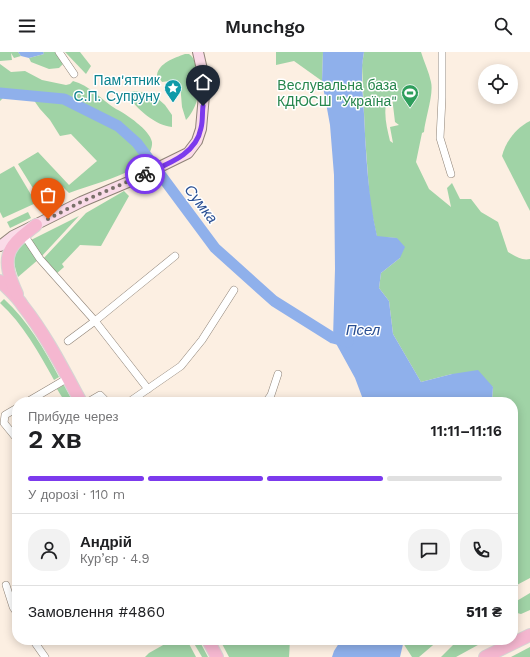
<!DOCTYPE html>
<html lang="uk">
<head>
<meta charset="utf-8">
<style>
	:root { --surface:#fff; --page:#f2f2f2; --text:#202124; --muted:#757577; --line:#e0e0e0; --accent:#7c3aed }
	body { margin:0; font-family:"Work Sans",sans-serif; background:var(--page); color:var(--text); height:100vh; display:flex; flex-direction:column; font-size:15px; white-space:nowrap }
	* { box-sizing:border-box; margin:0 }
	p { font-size:13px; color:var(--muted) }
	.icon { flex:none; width:22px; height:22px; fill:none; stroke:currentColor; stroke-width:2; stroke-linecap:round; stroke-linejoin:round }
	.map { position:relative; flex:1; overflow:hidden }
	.sheet { position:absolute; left:12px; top:345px; width:506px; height:248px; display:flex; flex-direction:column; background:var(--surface); border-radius:16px; box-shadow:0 2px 10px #0003 }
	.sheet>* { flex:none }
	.controls { position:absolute; left:478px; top:12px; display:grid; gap:8px }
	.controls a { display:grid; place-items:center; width:40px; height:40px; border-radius:50%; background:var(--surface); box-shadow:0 2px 10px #0003; font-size:20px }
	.pin { position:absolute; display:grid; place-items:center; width:34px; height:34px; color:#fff; margin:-41px -17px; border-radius:50% 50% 50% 0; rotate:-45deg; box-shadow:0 0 4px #0007 }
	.pin .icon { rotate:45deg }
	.courier { position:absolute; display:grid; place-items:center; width:40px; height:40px; margin:-20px; border:3px solid #7c3aed; border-radius:50%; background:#fff; color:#222; box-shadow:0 1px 5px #0007 }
	.overview em { font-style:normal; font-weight:600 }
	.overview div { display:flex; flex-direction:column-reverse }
	.overview { display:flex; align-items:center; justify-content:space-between; height:68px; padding:0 16px }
	h1 { font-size:26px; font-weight:600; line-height:30px }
	.bar { display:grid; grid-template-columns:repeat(4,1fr); gap:6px 4px; align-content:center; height:48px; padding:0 16px }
	.bar i { height:5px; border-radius:3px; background:var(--line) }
	.bar .selected { background:var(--accent) }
	.bar p { grid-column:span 4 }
	.line { display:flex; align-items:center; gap:10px; padding:0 16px; border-top:1px solid var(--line) }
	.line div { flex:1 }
	.round { display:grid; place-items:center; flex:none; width:42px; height:42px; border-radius:16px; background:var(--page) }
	header { display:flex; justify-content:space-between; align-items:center; height:52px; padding:0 16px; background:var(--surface); font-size:18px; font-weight:600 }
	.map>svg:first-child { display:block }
</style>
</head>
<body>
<header><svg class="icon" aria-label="menu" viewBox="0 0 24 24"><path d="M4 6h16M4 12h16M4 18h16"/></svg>Munchgo<svg class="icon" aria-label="search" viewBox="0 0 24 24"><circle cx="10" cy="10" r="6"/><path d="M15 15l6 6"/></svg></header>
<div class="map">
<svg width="530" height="605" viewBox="0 0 530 605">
	<rect width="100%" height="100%" fill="#fcefe2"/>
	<g fill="#a0d3a6" fill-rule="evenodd">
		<path d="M 0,0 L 18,0 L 21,4 L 14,6 L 11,1 L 12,8 L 0,9 Z"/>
		<path d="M 43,0 L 58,0 L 63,12 L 59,16 L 49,17 L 31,10 L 29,6 L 44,2 Z"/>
		<path d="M 65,0 L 80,0 L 91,14 L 86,22 Z"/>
		<path d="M 276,0 L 323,0 L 322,29 L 294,9 L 276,13 Z"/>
		<path d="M 364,0 L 421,0 C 424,10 429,20 431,30 C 434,42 425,67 424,80 L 422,81 L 416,110 L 429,137 L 451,155 L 447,136 L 452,131 L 460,147 L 471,147 L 481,160 L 498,170 L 508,200 C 515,204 522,209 530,207 L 530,526 L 513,535 L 513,350 L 492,350 L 493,335 L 452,322 L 421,330 L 393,282 L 389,249 L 379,236 L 381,221 L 400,206 L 397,186 L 377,185 L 370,152 L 365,84 L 362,13 ZM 392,45 L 395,70 L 399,73 L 390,75 L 393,91 L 390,89 C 387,76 383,62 387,48 Z"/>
		<path d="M 185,2 L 189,2 C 200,10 194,25 194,36 C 194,40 197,44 197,48 C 195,55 191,63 186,68 L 182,55 L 180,31 L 177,28 L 162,30 L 157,23 C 159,11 174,6 185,2 Z"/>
		<path d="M 0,12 L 11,20 L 25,19 L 42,28 L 66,33 L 70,32 L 73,29 C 89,33 102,48 116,57 C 126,62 150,78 152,90 C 153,96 147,107 143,112 C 141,114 137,115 135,116 C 114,127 91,133 69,141 L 60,132 L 49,137 L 44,145 L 39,146 L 18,112 L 38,100 L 69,133 L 97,109 L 71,82 L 60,84 L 50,68 L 40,57 L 33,47 L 25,41 L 9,40 L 0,49 Z"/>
		<path d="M 134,39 L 149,41 L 156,45 L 165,53 L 172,63 L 172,75 C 156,74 135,56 128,43 L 130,40 Z"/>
		<path d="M 530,69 L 530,159 L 502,104 C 506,89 516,76 530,69 Z"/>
		<path d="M 14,114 L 36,151 L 3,166 L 0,160 L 0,122 Z"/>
		<path d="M 124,139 L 129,144 L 101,194 L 80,193 L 62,212 L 64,215 L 56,222 L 43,207 L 86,161 Z"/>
		<path d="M 28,160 L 31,166 L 10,176 L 7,170 Z"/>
		<path d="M 79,164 L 41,205 L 29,189 Z"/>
		<path d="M 27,190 L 39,207 L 18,225 C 13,209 10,199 27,190 Z"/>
		<path d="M 4,247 C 28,269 44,297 59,325 L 54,328 C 39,301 23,272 0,251 Z"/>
		<path d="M 64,333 L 73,350 L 65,350 L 57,337 Z"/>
		<path d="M 530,541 L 530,558 L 521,562 L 517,561 L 514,557 L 515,550 Z"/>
		<path d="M 172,588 L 187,588 L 196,605 L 145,605 L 149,601 Z"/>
		<path d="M 192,588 L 199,588 L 208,605 L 202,605 Z"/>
		<path d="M 220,588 L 290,588 L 289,605 L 229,605 Z"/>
		<path d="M 404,588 L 439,588 L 419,605 L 412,605 L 403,591 Z"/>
		<path d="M 458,588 L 487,588 L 456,605 L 441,605 Z"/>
		<path d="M 530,595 L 530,605 L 511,605 Z"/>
	</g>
	<g fill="#8fb0eb">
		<path d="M 18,0 L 43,0 L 44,2 L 29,6 L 21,4 Z"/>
		<path d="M 323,0 L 364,0 C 360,20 363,41 364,62 C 366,103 368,144 377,184 L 397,186 L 405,195 L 400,206 L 381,221 L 379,236 L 389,249 L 393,282 L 421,330 L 452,322 L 478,318 L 493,335 L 492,350 L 364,350 L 355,326 L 333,286 L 335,217 L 334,123 L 330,73 L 322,29 Z"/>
		<path d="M 341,588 L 404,588 L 400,605 L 332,605 L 334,599 Z"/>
	</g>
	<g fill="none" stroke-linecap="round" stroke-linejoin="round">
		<path stroke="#8fb0eb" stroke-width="11" d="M 0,41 L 64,47 L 118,74 L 137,91 L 215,196 L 274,249 L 333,286 L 348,290"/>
		<g stroke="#8f8377" stroke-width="8">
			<g id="street">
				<path d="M 59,0 L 74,22"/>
				<path d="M 442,0 L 442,46 L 440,86 L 451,122"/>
				<path d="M 22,180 L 40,207 L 95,269 L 148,337"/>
				<path d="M 68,289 L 95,269 L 175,204"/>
				<path d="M 27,350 L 68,326"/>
				<path d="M 88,350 L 100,343 L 107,350"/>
				<path d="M 129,350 L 181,314 L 202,288 L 234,238"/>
				<path d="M 266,350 L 271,343 L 278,322"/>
				<path d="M 17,356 L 5,363 L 4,371 L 17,387"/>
				<path d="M 6,533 L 13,555 L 17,561"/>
				<path d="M 33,588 L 45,605"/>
			</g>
		</g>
		<g stroke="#8f8377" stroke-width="12">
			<path id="secondary" d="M 0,194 L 13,184 L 81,150 L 133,128 L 188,101 L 197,89 L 201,77 L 204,43 L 203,22 L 198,0"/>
		</g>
		<g stroke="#d6d5d4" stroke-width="14">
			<g id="primary">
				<path d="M 0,229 C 8,237 17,244 23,254 C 46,283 63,317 81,350"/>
				<path d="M 17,242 C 11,229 3,211 11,197 C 16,187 28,180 36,173"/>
				<path d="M 208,588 L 217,605"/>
				<path d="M 485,605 L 530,583"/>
			</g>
		</g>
		<use href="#street" stroke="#fff" stroke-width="7"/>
		<use href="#secondary" stroke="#fadbe8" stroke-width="10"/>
		<use href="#primary" stroke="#f5b7d0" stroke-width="12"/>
	</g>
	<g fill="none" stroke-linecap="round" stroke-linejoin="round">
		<path stroke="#797069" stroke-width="4" stroke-dasharray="0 7.2" d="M 48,167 L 81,150 L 145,122"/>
		<path stroke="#7c3aed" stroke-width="5" d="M 145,122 C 167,112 196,103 201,76 C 203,69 202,61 203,54"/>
	</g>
	<defs>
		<g id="sight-pin" transform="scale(0.9)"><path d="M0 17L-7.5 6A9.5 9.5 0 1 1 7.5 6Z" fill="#0f9aa8" stroke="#fff"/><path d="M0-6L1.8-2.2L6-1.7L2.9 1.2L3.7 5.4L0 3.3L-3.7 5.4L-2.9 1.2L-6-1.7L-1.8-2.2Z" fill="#fff"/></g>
		<g id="stadium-pin" transform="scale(0.9)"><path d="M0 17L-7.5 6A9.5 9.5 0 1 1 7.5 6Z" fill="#2e9e5b" stroke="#fff"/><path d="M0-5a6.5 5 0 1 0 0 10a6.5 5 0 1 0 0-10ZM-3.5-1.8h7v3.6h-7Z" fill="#fff"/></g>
	</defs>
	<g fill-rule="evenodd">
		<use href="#sight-pin" x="173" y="36"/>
		<use href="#stadium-pin" x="410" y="41"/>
	</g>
	<g text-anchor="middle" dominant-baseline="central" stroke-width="3" stroke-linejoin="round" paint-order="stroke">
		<g font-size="14" fill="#0d838f" stroke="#fff" text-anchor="end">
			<text x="160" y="28">Пам'ятник<tspan x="160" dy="16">С.П. Супруну</tspan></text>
		</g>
		<g font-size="14" fill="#27864d" stroke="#fff" text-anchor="end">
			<text x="397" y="33">Веслувальна база<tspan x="397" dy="16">КДЮСШ "Україна"</tspan></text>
		</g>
		<g font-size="15" font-style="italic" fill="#284e93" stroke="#fff">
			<text transform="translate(201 152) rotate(53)">Сумка</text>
			<text x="363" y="278">Псел</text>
		</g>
	</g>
</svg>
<div class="controls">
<a><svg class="icon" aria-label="locate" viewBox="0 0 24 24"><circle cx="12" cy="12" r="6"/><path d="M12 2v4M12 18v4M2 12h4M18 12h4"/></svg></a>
</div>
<div class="pin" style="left:48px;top:167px;background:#ea580c"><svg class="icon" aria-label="bag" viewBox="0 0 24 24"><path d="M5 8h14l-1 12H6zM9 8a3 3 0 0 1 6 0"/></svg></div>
<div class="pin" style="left:203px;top:54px;background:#1f2937"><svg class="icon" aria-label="home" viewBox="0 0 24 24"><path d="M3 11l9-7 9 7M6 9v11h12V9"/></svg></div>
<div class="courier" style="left:145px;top:122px"><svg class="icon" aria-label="bike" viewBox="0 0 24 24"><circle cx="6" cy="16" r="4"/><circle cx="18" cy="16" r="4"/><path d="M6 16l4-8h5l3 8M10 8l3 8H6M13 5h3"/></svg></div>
<section class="sheet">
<div class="overview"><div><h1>2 хв</h1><p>Прибуде через</p></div><em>11:11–11:16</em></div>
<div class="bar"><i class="selected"></i><i class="selected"></i><i class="selected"></i><i></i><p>У дорозі · 110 m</p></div>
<div class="line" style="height:72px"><a class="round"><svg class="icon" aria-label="person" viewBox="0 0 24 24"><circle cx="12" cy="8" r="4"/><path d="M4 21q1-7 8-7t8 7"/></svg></a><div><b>Андрій</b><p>Кур’єр · 4.9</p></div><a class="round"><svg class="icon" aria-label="chat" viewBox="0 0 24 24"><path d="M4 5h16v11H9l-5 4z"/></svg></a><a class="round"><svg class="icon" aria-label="phone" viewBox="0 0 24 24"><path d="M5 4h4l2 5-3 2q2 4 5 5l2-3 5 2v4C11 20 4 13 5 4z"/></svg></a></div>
<div class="line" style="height:52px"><div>Замовлення #4860</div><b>511 ₴</b></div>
</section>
</div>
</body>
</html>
